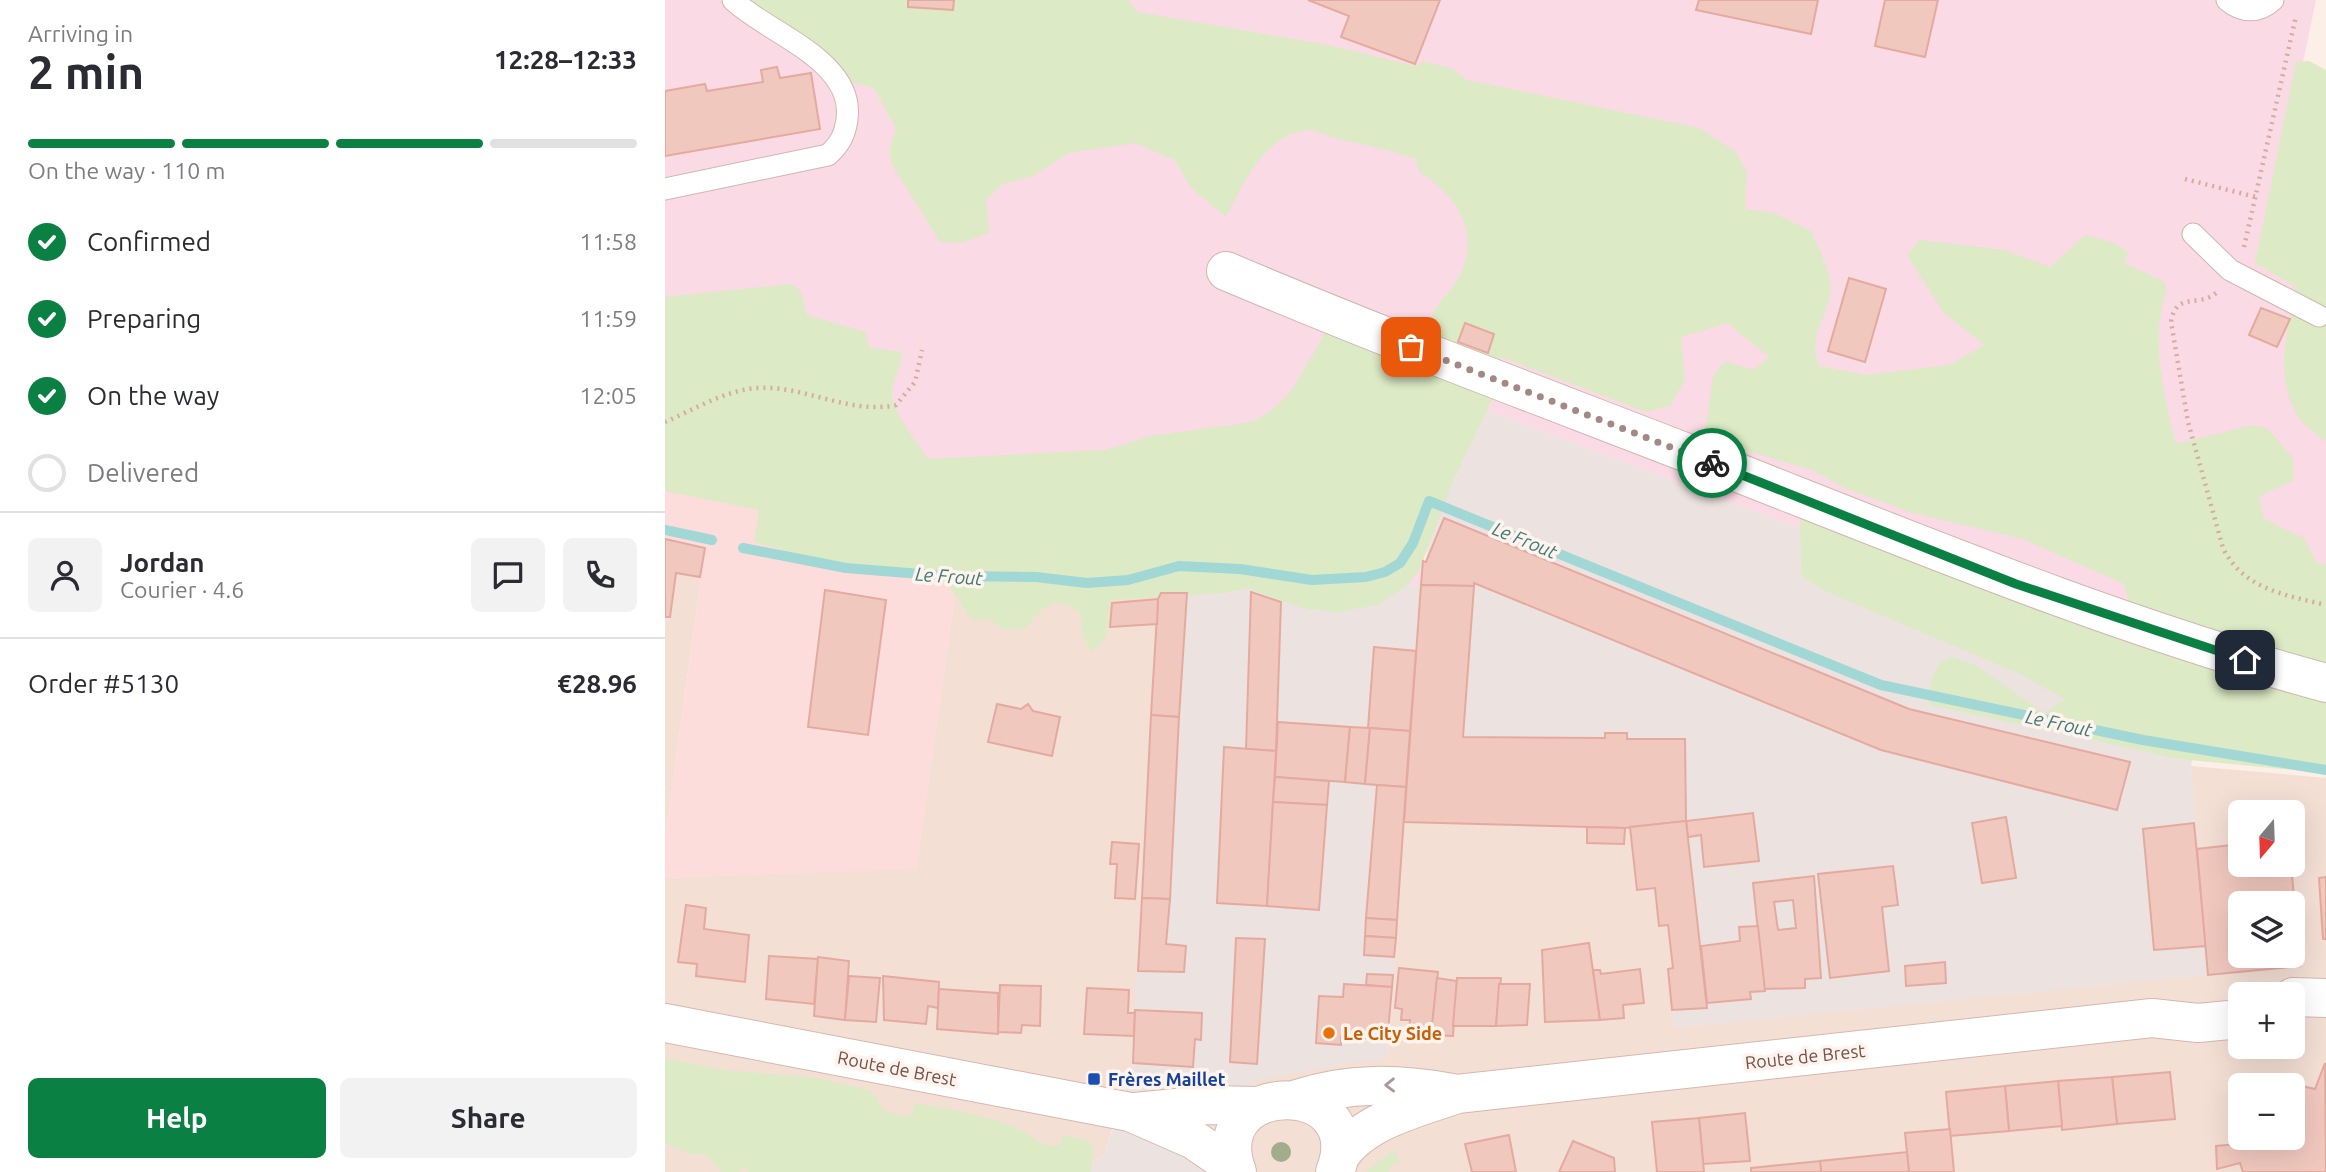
<!DOCTYPE html>
<html lang="en">
<head>
<meta charset="utf-8">
<style>
	:root { --surface:#fff; --page:#f2f2f3; --text:#2b2b33; --muted:#7c7c81; --line:#e1e1e2; --accent:#0b8043 }
	body { margin:0; font-family:Ubuntu,sans-serif; background:var(--page); color:var(--text); height:100vh; display:flex; flex-direction:column; font-size:26px; white-space:nowrap }
	* { box-sizing:border-box; margin:0 }
	p { font-size:23px; color:var(--muted) }
	.icon { flex:none; width:38px; height:38px; fill:none; stroke:currentColor; stroke-width:2; stroke-linecap:round; stroke-linejoin:round }
	.map { position:relative; flex:1; overflow:hidden }
	.drawer { display:flex; flex-direction:column; background:var(--surface); width:665px }
	.drawer>* { flex:none }
	.needle { width:46px; rotate:199deg }
	.fabs { position:absolute; left:1563px; top:800px; display:grid; gap:14px }
	.fabs a { display:grid; place-items:center; width:77px; height:77px; border-radius:10px; background:var(--surface); box-shadow:0 7px 28px #0002; font-size:35px }
	.pin { position:absolute; display:grid; place-items:center; width:60px; height:60px; color:#fff; margin:-30px; border-radius:14px; box-shadow:0 4px 10px #0006 }
	.courier { position:absolute; display:grid; place-items:center; width:70px; height:70px; margin:-35px; border:5px solid #0b8043; border-radius:50%; background:#fff; color:#222; box-shadow:0 2px 9px #0007 }
	.head em { font-style:normal; font-weight:600 }
	.head div { display:flex; flex-direction:column-reverse }
	.head { display:flex; align-items:center; justify-content:space-between; height:119px; padding:0 28px }
	h1 { font-size:46px; font-weight:600; line-height:52px }
	.bar { display:grid; grid-template-columns:repeat(4,1fr); gap:10px 7px; align-content:center; height:84px; padding:0 28px }
	.bar i { height:9px; border-radius:5px; background:var(--line) }
	.bar .selected { background:var(--accent) }
	.bar p { grid-column:span 4 }
	.line { display:flex; align-items:center; gap:18px; padding:0 28px; border-top:2px solid var(--line) }
	.line div { flex:1 }
	.round { display:grid; place-items:center; flex:none; width:74px; height:74px; border-radius:10px; background:var(--page) }
	ol { padding:0 28px; list-style:none }
	li { display:flex; align-items:center; gap:21px; height:77px }
	li p { margin-inline-start:auto }
	li .icon { padding:7px; border-radius:50%; background:var(--accent); color:#fff; stroke-width:4 }
	li:last-child { color:var(--muted) }
	li i { width:38px; height:38px; border:4px solid var(--line); border-radius:50% }
	.button { display:flex; gap:14px; margin-top:auto; padding:14px 28px }
	.button a { flex:1; height:80px; border-radius:10px; background:var(--accent); color:#fff; font-size:28px; font-weight:600; line-height:80px; text-align:center }
	.button a+a { background:var(--page); color:var(--text) }
	main { display:flex; flex:1; min-height:0 }
	.map>svg:first-child { display:block }
</style>
</head>
<body>
<main>
<section class="drawer">
<div class="head"><div><h1>2 min</h1><p>Arriving in</p></div><em>12:28–12:33</em></div>
<div class="bar"><i class="selected"></i><i class="selected"></i><i class="selected"></i><i></i><p>On the way · 110 m</p></div>
<ol>
<li><svg class="icon" aria-label="check" viewBox="0 0 24 24"><path d="M5 12l5 5 9-10"/></svg>Confirmed<p>11:58</p></li>
<li><svg class="icon" aria-label="check" viewBox="0 0 24 24"><path d="M5 12l5 5 9-10"/></svg>Preparing<p>11:59</p></li>
<li><svg class="icon" aria-label="check" viewBox="0 0 24 24"><path d="M5 12l5 5 9-10"/></svg>On the way<p>12:05</p></li>
<li><i></i>Delivered</li>
</ol>
<div class="line" style="height:126px"><a class="round"><svg class="icon" aria-label="person" viewBox="0 0 24 24"><circle cx="12" cy="8" r="4"/><path d="M4 21q1-7 8-7t8 7"/></svg></a><div><b>Jordan</b><p>Courier · 4.6</p></div><a class="round"><svg class="icon" aria-label="chat" viewBox="0 0 24 24"><path d="M4 5h16v11H9l-5 4z"/></svg></a><a class="round"><svg class="icon" aria-label="phone" viewBox="0 0 24 24"><path d="M5 4h4l2 5-3 2q2 4 5 5l2-3 5 2v4C11 20 4 13 5 4z"/></svg></a></div>
<div class="line" style="height:91px"><div>Order #5130</div><b>€28.96</b></div>
<div class="button"><a>Help</a><a>Share</a></div>
</section>
<div class="map">
<svg width="1661" height="1172" viewBox="0 0 1661 1172">
	<rect width="100%" height="100%" fill="#fcefe7"/>
	<g fill="#f4dfd5" fill-rule="evenodd">
		<path d="M 0,539 L 40,548 L 0,840 Z"/>
		<path d="M 293,573 L 493,595 L 468,1063 L 440,1152 L 419,1172 L 0,1172 L 0,878 L 251,868 Z"/>
		<path d="M 1526,766 L 1661,778 L 1661,1172 L 586,1172 L 590,1079 L 723,1056 L 739,822 L 965,827 L 990,888 L 994,926 L 1003,925 L 1008,968 L 1008,1027 L 1529,823 ZM 1575,812 L 1628,812 L 1628,864 L 1575,864 ZM 1575,903 L 1628,903 L 1628,956 L 1575,956 ZM 1575,994 L 1628,994 L 1628,1046 L 1575,1046 ZM 1575,1085 L 1628,1085 L 1628,1138 L 1575,1138 Z"/>
	</g>
	<path fill="#fcdddb" d="M 0,488 L 99,506 L 95,544 L 293,573 L 251,869 L 0,878 L 0,840 L 40,549 L 0,539 Z"/>
	<path fill="#ece3e0" d="M 790,398 L 1321,598 L 1546,677 L 1526,766 L 1543,975 L 1008,1028 L 1003,969 L 1008,968 L 1003,925 L 994,926 L 990,888 L 972,890 L 965,827 L 740,822 L 723,1056 L 590,1080 L 586,1172 L 419,1172 L 440,1152 L 466,1076 L 494,576 L 756,585 Z"/>
	<path fill="#fadae5" d="M 0,0 L 1651,0 L 1596,263 L 1661,298 L 1661,765 L 1321,598 L 790,398 L 758,561 L 756,585 L 293,573 L 94,544 L 99,506 L 0,488 Z"/>
	<g fill="#dceac5">
		<path d="M 76,0 L 464,0 L 472,12 L 663,45 L 751,66 L 758,61 L 786,68 L 802,80 L 1034,128 L 1071,152 L 1082,173 L 1080,209 L 1109,213 L 1146,231 C 1153,248 1168,274 1165,293 C 1161,321 1142,336 1154,366 L 1201,375 L 1284,365 L 1319,345 L 1279,313 L 1242,255 L 1254,240 L 1339,250 L 1385,267 L 1420,235 L 1449,243 L 1464,252 L 1459,263 L 1498,281 L 1502,290 C 1484,339 1499,396 1511,444 L 1588,425 L 1603,429 L 1628,458 L 1628,481 L 1594,496 L 1599,519 L 1640,539 L 1651,562 L 1661,565 L 1661,773 L 1514,759 L 1265,705 L 1265,684 L 1274,663 L 1287,657 L 1310,665 L 1379,713 L 1400,699 L 1353,673 L 1162,592 L 1136,576 L 1135,511 L 1471,628 L 1459,584 L 1358,539 L 1248,513 L 1182,489 L 1147,470 L 1039,438 L 1048,376 L 1060,361 L 1089,370 L 1104,357 L 1062,323 L 1016,337 L 1020,380 L 1005,406 L 981,412 L 836,357 L 834,385 L 787,483 L 754,571 L 741,586 L 713,605 L 672,612 L 637,608 L 582,588 L 558,593 L 446,600 L 440,639 L 427,652 L 417,634 L 415,612 L 394,602 L 377,609 L 360,629 L 336,629 L 327,620 L 307,620 L 273,570 C 210,572 149,560 89,542 L 94,510 L 0,491 L 0,297 L 127,284 L 136,292 L 142,315 L 200,332 L 205,348 L 237,352 C 236,370 229,376 227,390 C 224,408 253,444 263,459 L 440,450 L 486,436 L 587,422 L 607,410 L 626,391 L 667,321 L 751,354 C 757,340 762,324 770,310 C 777,298 789,288 795,275 C 816,232 791,194 754,172 L 751,159 C 726,150 700,145 674,139 C 664,137 652,130 643,130 C 600,134 578,184 561,217 L 526,188 L 510,160 L 470,143 L 404,153 L 368,176 L 338,184 L 321,199 L 324,233 L 296,243 L 275,242 L 227,165 L 224,151 L 231,128 L 209,88 L 154,74 L 133,57 L 126,27 Z"/>
		<path d="M 1644,61 L 1661,70 L 1661,442 C 1652,434 1639,426 1633,416 C 1608,377 1623,329 1631,287 L 1590,263 L 1631,62 Z"/>
		<path d="M 0,1058 L 58,1070 L 153,1078 L 207,1091 L 219,1111 L 244,1117 L 251,1103 C 286,1110 322,1115 354,1129 C 370,1136 375,1149 394,1145 L 398,1135 L 423,1141 L 428,1149 L 426,1172 L 84,1172 L 77,1167 L 74,1172 L 57,1172 L 39,1154 L 26,1154 L 0,1143 Z"/>
		<path d="M 729,1149 L 735,1165 L 727,1163 L 723,1172 L 701,1172 Z"/>
	</g>
	<g fill="none" stroke-linecap="round" stroke-linejoin="round">
		<g stroke="#a1d7d4" stroke-width="10">
			<path d="M 0,530 L 47,540"/>
			<path d="M 78,548 L 181,568 L 280,576 L 371,577 L 422,583 L 463,580 L 514,566 L 575,569 L 647,580 L 701,577 L 720,572 L 735,563 L 748,543 L 764,501 L 1216,685 L 1478,740 L 1661,770"/>
		</g>
	</g>
	<g fill="#f1c8be" stroke="#e4aa9f" stroke-width="2" fill-rule="evenodd">
		<path d="M 243,0 L 289,0 L 288,10 L 243,7 Z"/>
		<path d="M 643,0 L 775,0 L 750,64 L 676,37 L 684,16 Z"/>
		<path d="M 1034,0 L 1153,0 L 1146,34 L 1031,10 Z"/>
		<path d="M 1220,0 L 1273,0 L 1260,57 L 1210,46 Z"/>
		<path d="M 112,67 L 115,78 L 146,73 L 155,129 L 0,156 L 0,91 L 40,84 L 42,91 L 98,82 L 96,70 Z"/>
		<path d="M 1184,278 L 1221,289 L 1200,362 L 1163,351 Z"/>
		<path d="M 1596,308 L 1625,319 L 1612,347 L 1584,335 Z"/>
		<path d="M 800,323 L 829,334 L 823,353 L 793,342 Z"/>
		<path d="M 779,518 L 1244,709 L 1465,762 L 1452,810 L 1216,750 L 809,583 L 809,586 L 756,585 L 758,561 L 761,562 Z"/>
		<path d="M 0,539 L 40,548 L 35,577 L 11,573 L 5,617 L 0,617 Z"/>
		<path d="M 756,585 L 809,586 L 798,737 L 940,738 L 940,733 L 962,733 L 962,739 L 1020,739 L 1021,821 L 960,828 L 739,822 Z"/>
		<path d="M 160,590 L 221,600 L 203,735 L 143,727 Z"/>
		<path d="M 586,592 L 616,602 L 611,751 L 581,749 Z"/>
		<path d="M 496,593 L 522,593 L 514,717 L 486,715 L 493,599 Z"/>
		<path d="M 493,599 L 492,624 L 445,627 L 447,603 Z"/>
		<path d="M 709,647 L 751,651 L 745,731 L 703,728 Z"/>
		<path d="M 332,704 L 356,709 L 363,704 L 368,711 L 395,717 L 387,756 L 323,742 Z"/>
		<path d="M 486,715 L 514,717 L 505,899 L 477,898 Z"/>
		<path d="M 613,722 L 685,727 L 680,782 L 610,777 Z"/>
		<path d="M 685,727 L 705,728 L 700,784 L 680,782 Z"/>
		<path d="M 705,728 L 745,731 L 741,787 L 700,784 Z"/>
		<path d="M 559,747 L 611,751 L 602,906 L 552,903 Z"/>
		<path d="M 610,777 L 664,781 L 662,805 L 608,802 Z"/>
		<path d="M 712,785 L 741,787 L 732,920 L 701,918 Z"/>
		<path d="M 608,802 L 662,805 L 654,910 L 602,906 Z"/>
		<path d="M 1088,813 L 1094,861 L 1039,867 L 1036,835 L 1023,837 L 1021,821 Z"/>
		<path d="M 1341,817 L 1351,878 L 1317,883 L 1307,823 Z"/>
		<path d="M 1021,821 L 1042,1008 L 1007,1010 L 1003,969 L 1008,968 L 1003,925 L 994,926 L 990,888 L 972,890 L 965,827 Z"/>
		<path d="M 1529,823 L 1541,946 L 1489,950 L 1478,829 Z"/>
		<path d="M 922,827 L 960,828 L 959,844 L 922,843 Z"/>
		<path d="M 447,842 L 474,844 L 470,899 L 450,898 L 452,864 L 445,864 Z"/>
		<path d="M 1575,844 L 1575,864 L 1626,864 L 1635,966 L 1543,975 L 1532,849 ZM 1575,903 L 1628,903 L 1628,956 L 1575,956 Z"/>
		<path d="M 1228,866 L 1233,905 L 1217,907 L 1224,971 L 1165,978 L 1153,874 Z"/>
		<path d="M 1149,876 L 1156,978 L 1140,979 L 1140,988 L 1099,989 L 1088,883 ZM 1128,900 L 1131,928 L 1113,930 L 1109,902 Z"/>
		<path d="M 1661,877 L 1661,939 L 1658,939 L 1654,878 Z"/>
		<path d="M 477,898 L 505,899 L 501,944 L 521,946 L 519,972 L 473,971 Z"/>
		<path d="M 21,905 L 41,908 L 39,929 L 84,935 L 80,982 L 31,976 L 32,964 L 13,962 Z"/>
		<path d="M 701,918 L 732,920 L 731,938 L 700,936 Z"/>
		<path d="M 1093,926 L 1100,991 L 1085,992 L 1086,999 L 1042,1003 L 1036,946 L 1075,941 L 1074,927 Z"/>
		<path d="M 700,936 L 731,938 L 729,957 L 699,955 Z"/>
		<path d="M 571,938 L 600,939 L 592,1064 L 565,1062 Z"/>
		<path d="M 924,943 L 935,1020 L 880,1022 L 877,950 Z"/>
		<path d="M 104,956 L 153,959 L 149,1004 L 101,999 Z"/>
		<path d="M 153,957 L 184,961 L 180,1020 L 149,1016 Z"/>
		<path d="M 1280,962 L 1281,983 L 1241,986 L 1240,966 Z"/>
		<path d="M 734,968 L 773,972 L 766,1035 L 750,1036 L 744,1033 L 745,1020 L 736,1020 L 737,1009 L 730,1008 Z"/>
		<path d="M 975,969 L 979,1003 L 958,1005 L 959,1018 L 935,1020 L 928,970 L 935,970 L 936,974 Z"/>
		<path d="M 702,974 L 728,975 L 727,987 L 701,985 Z"/>
		<path d="M 184,976 L 215,978 L 211,1022 L 180,1020 Z"/>
		<path d="M 218,976 L 274,982 L 273,1008 L 263,1006 L 261,1024 L 219,1020 Z"/>
		<path d="M 772,978 L 792,981 L 788,1036 L 766,1035 Z"/>
		<path d="M 792,978 L 836,978 L 831,1026 L 788,1026 Z"/>
		<path d="M 679,984 L 727,987 L 723,1032 L 701,1030 L 700,1038 L 676,1036 L 676,1045 L 651,1043 L 654,996 L 678,997 Z"/>
		<path d="M 834,984 L 865,984 L 862,1025 L 831,1026 Z"/>
		<path d="M 335,985 L 376,986 L 375,1026 L 357,1025 L 356,1033 L 333,1032 Z"/>
		<path d="M 422,988 L 464,990 L 463,1013 L 470,1013 L 469,1036 L 419,1034 Z"/>
		<path d="M 274,989 L 333,993 L 333,1034 L 272,1029 Z"/>
		<path d="M 470,1010 L 537,1013 L 536,1040 L 530,1039 L 528,1067 L 468,1063 Z"/>
		<path d="M 1660,1063 L 1661,1172 L 1578,1172 L 1575,1163 L 1552,1169 L 1551,1146 L 1573,1144 L 1575,1126 L 1575,1138 L 1628,1138 L 1628,1098 L 1632,1098 L 1637,1086 L 1650,1089 Z"/>
		<path d="M 1505,1072 L 1510,1119 L 1452,1124 L 1447,1077 Z"/>
		<path d="M 1447,1077 L 1452,1124 L 1397,1130 L 1393,1081 Z"/>
		<path d="M 1393,1081 L 1397,1126 L 1344,1131 L 1340,1086 Z"/>
		<path d="M 1340,1086 L 1344,1131 L 1285,1136 L 1281,1092 Z"/>
		<path d="M 1080,1113 L 1085,1161 L 1038,1164 L 1034,1118 Z"/>
		<path d="M 1034,1118 L 1039,1172 L 992,1172 L 987,1122 Z"/>
		<path d="M 1285,1129 L 1289,1172 L 1244,1172 L 1240,1133 Z"/>
		<path d="M 844,1135 L 851,1172 L 807,1172 L 800,1144 Z"/>
		<path d="M 908,1141 L 949,1158 L 950,1172 L 894,1172 Z"/>
		<path d="M 1242,1152 L 1244,1172 L 1156,1172 L 1155,1161 Z"/>
		<path d="M 1155,1161 L 1156,1172 L 1086,1172 L 1086,1168 Z"/>
	</g>
	<g fill="none" stroke-linecap="round" stroke-linejoin="round">
		<g stroke="#d0b7af" stroke-width="23">
			<g id="lane">
				<path d="M 1562,0 C 1577,13 1594,13 1608,0"/>
				<path d="M 0,189 L 163,155 C 175,144 180,135 182,119 C 190,60 102,33 68,0"/>
				<path d="M 1528,234 L 1565,270 L 1654,316"/>
			</g>
		</g>
		<g stroke="#d0b7af" stroke-width="40">
			<path id="street" d="M 561,271 C 726,341 894,403 1061,468 C 1259,546 1455,627 1661,683"/>
		</g>
		<g stroke="#d6b7af" stroke-width="40">
			<g id="secondary">
				<path d="M 1628,997 L 1661,998"/>
				<path d="M 0,1023 L 465,1112 L 529,1140 L 571,1169"/>
				<path d="M 632,1099 C 683,1082 734,1083 787,1093"/>
				<path d="M 470,1112 L 542,1105 L 594,1106"/>
				<path d="M 675,1156 C 699,1120 753,1108 792,1094 L 1487,1018 L 1533,1023 L 1575,1019"/>
				<path d="M 572,1172 C 537,1076 707,1077 670,1172"/>
			</g>
		</g>
		<g stroke="#d6aba1" stroke-width="4.5" stroke-dasharray="2 5" stroke-linecap="butt">
			<path d="M 1520,179 L 1591,197"/>
			<path d="M 1579,247 L 1631,16"/>
			<path d="M 1551,293 C 1533,308 1511,291 1506,322 L 1523,422 L 1558,548 C 1578,589 1620,595 1661,605"/>
			<path d="M 0,422 C 28,410 61,390 92,388 C 140,385 184,415 231,405 L 250,382 L 257,350"/>
		</g>
		<use href="#lane" stroke="#fff" stroke-width="21"/>
		<use href="#street" stroke="#fff" stroke-width="38"/>
		<use href="#secondary" stroke="#fff" stroke-width="38"/>
	</g>
	<circle fill="#a3ac8c" cx="616" cy="1152" r="10"/>
	<defs><path id="oneway-chevron" d="M-2-3.5L2.5 0L-2 3.5" fill="none" stroke-width="1.6" stroke-linecap="round" stroke-linejoin="round" transform="scale(1.75)"/></defs>
	<use stroke="#ac9793" href="#oneway-chevron" transform="translate(725 1085) rotate(179)"/>
	<g fill="none" stroke-linecap="round" stroke-linejoin="round">
		<path stroke="#a48882" stroke-width="7" stroke-dasharray="0 12.6" d="M 746,347 L 1047,463"/>
		<path stroke="#0b8043" stroke-width="9" d="M 1047,463 L 1351,584 L 1580,660"/>
	</g>
	<circle fill="#e8710a" stroke="#fff4ed" stroke-width="2.5" cx="664" cy="1033" r="7"/>
	<rect fill="#1a4fb4" stroke="#fff4ed" stroke-width="2.5" x="422" y="1072" width="14" height="14" rx="3.5"/>
	<g text-anchor="middle" dominant-baseline="central" stroke-width="7" stroke-linejoin="round" paint-order="stroke">
		<g font-size="18" font-weight="bold" fill="#c56008" stroke="#fff4ed" text-anchor="start">
			<text x="678" y="1033">Le City Side</text>
		</g>
		<g font-size="18" fill="#75514b" stroke="#fff4ed">
			<text transform="translate(1140 1056) rotate(-6)">Route de Brest</text>
			<text transform="translate(232 1068) rotate(11)">Route de Brest</text>
		</g>
		<g font-size="18" font-weight="bold" fill="#164399" stroke="#fff4ed" text-anchor="start">
			<text x="443" y="1079">Frères Maillet</text>
		</g>
		<g font-size="19" font-style="italic" fill="#3f7a78" stroke="#fff4ed">
			<text transform="translate(860 540) rotate(22)">Le Frout</text>
			<text transform="translate(284 576) rotate(4)">Le Frout</text>
			<text transform="translate(1394 723) rotate(12)">Le Frout</text>
		</g>
	</g>
</svg>
<div class="fabs">
<a><svg class="needle" viewBox="-14 -14 28 28"><path d="M0-13l5 13h-10z" fill="#e53935"/><path d="M0 13l5-13h-10z" fill="#7c7c81"/></svg></a>
<a><svg class="icon" aria-label="layers" viewBox="0 0 24 24"><path d="M12 4l9 5-9 5-9-5zM3 14l9 5 9-5"/></svg></a>
<a>+</a>
<a>−</a>
</div>
<div class="pin" style="left:746px;top:347px;background:#ea580c"><svg class="icon" aria-label="bag" viewBox="0 0 24 24"><path d="M5 8h14l-1 12H6zM9 8a3 3 0 0 1 6 0"/></svg></div>
<div class="pin" style="left:1580px;top:660px;background:#1f2937"><svg class="icon" aria-label="home" viewBox="0 0 24 24"><path d="M3 11l9-7 9 7M6 9v11h12V9"/></svg></div>
<div class="courier" style="left:1047px;top:463px"><svg class="icon" aria-label="bike" viewBox="0 0 24 24"><circle cx="6" cy="16" r="4"/><circle cx="18" cy="16" r="4"/><path d="M6 16l4-8h5l3 8M10 8l3 8H6M13 5h3"/></svg></div>
</div>
</main>
</body>
</html>
